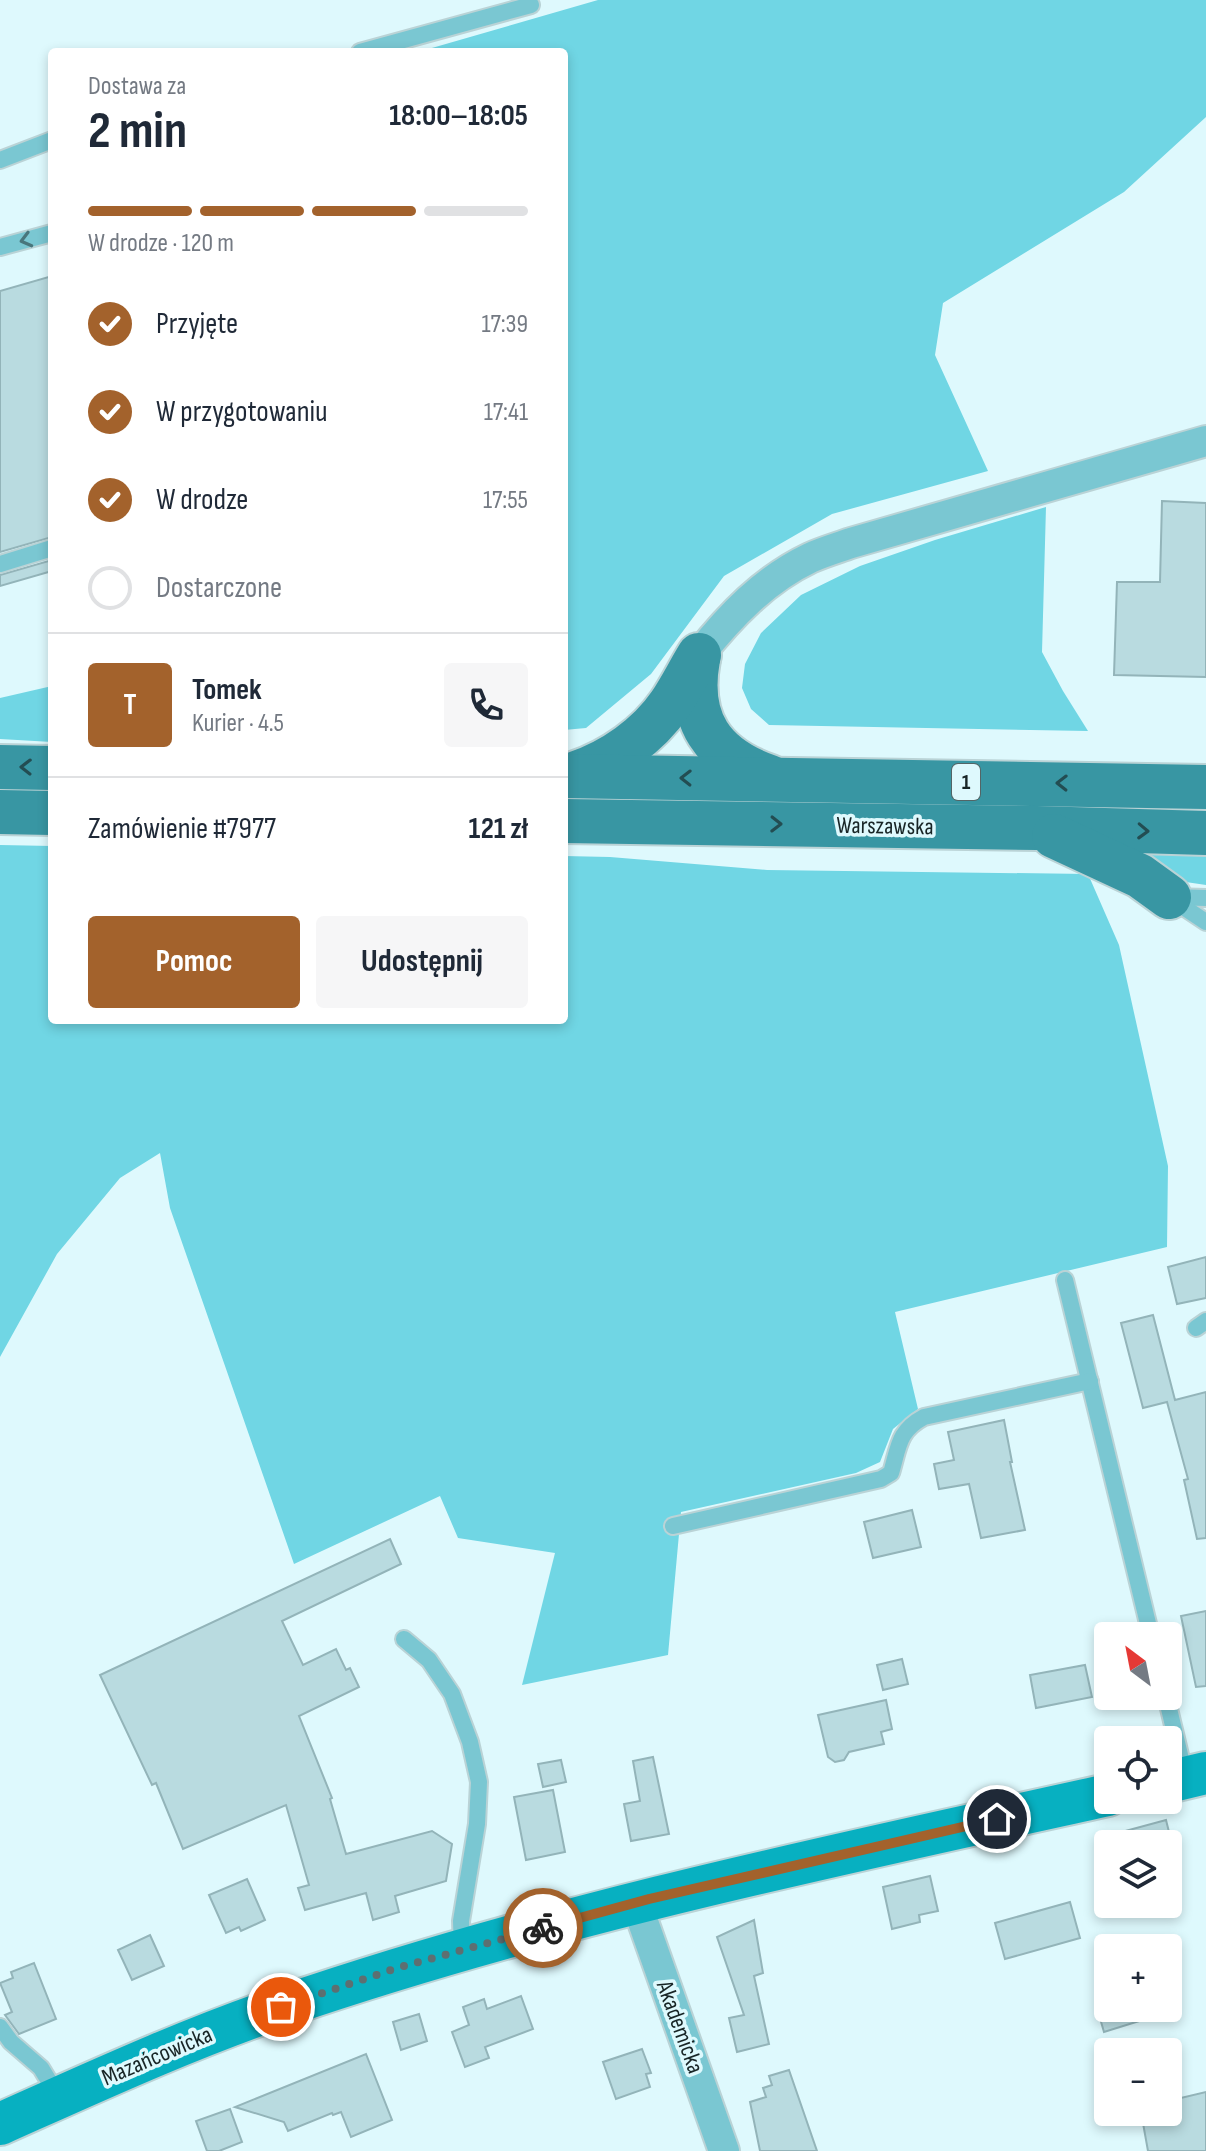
<!DOCTYPE html>
<html lang="pl">
<head>
<meta charset="utf-8">
<style>
	:root { --surface:#fff; --page:#f6f6f7; --text:#1f2937; --muted:#747a83; --line:#e0e1e3; --accent:#a3622c }
	body { margin:0; font-family:"Sofia Sans Condensed",sans-serif; background:var(--page); color:var(--text); height:100vh; display:flex; flex-direction:column; font-size:30px; white-space:nowrap }
	* { box-sizing:border-box; margin:0 }
	p { font-size:26px; color:var(--muted) }
	.icon { flex:none; width:44px; height:44px; fill:none; stroke:currentColor; stroke-width:2; stroke-linecap:round; stroke-linejoin:round }
	.map { position:relative; flex:1; overflow:hidden }
	.panel { position:absolute; left:48px; top:48px; width:520px; height:976px; display:flex; flex-direction:column; background:var(--surface); border-radius:8px; box-shadow:0 4px 12px #0003 }
	.panel>* { flex:none }
	.needle { width:52px; rotate:328deg }
	.buttons { position:absolute; left:1094px; top:1622px; display:grid; gap:16px }
	.buttons a { display:grid; place-items:center; width:88px; height:88px; border-radius:8px; background:var(--surface); box-shadow:0 4px 12px #0003; font-size:40px }
	.pin { position:absolute; display:grid; place-items:center; width:68px; height:68px; color:#fff; margin:-34px; border:4px solid #fff; border-radius:50%; box-shadow:0 2px 8px #0007 }
	.courier { position:absolute; display:grid; place-items:center; width:80px; height:80px; margin:-40px; border:6px solid #a3622c; border-radius:50%; background:#fff; color:#222; box-shadow:0 2px 10px #0007 }
	.head em { font-style:normal; font-weight:700 }
	.head div { display:flex; flex-direction:column-reverse }
	.head { display:flex; align-items:center; justify-content:space-between; height:136px; padding:0 40px }
	h1 { font-size:52px; font-weight:700; line-height:60px }
	.bar { display:grid; grid-template-columns:repeat(4,1fr); gap:12px 8px; align-content:center; height:96px; padding:0 40px }
	.bar i { height:10px; border-radius:6px; background:var(--line) }
	.bar .active { background:var(--accent) }
	.bar p { grid-column:span 4 }
	.line { display:flex; align-items:center; gap:20px; padding:0 40px; border-top:2px solid var(--line) }
	.line div { flex:1 }
	.round { display:grid; place-items:center; flex:none; width:84px; height:84px; border-radius:8px; background:var(--page) }
	ol { padding:0 40px; list-style:none }
	li { display:flex; align-items:center; gap:24px; height:88px }
	li p { margin-inline-start:auto }
	li .icon { padding:8px; border-radius:50%; background:var(--accent); color:#fff; stroke-width:4 }
	li:last-child { color:var(--muted) }
	li i { width:44px; height:44px; border:4px solid var(--line); border-radius:50% }
	.button { display:flex; gap:16px; margin-top:auto; padding:16px 40px }
	.button a { flex:1; height:92px; border-radius:8px; background:var(--accent); color:#fff; font-size:32px; font-weight:700; line-height:92px; text-align:center }
	.button a+a { background:var(--page); color:var(--text) }
	.map>svg:first-child { display:block }
</style>
</head>
<body>
<div class="map">
<svg width="1206" height="2151" viewBox="0 0 1206 2151">
	<rect width="100%" height="100%" fill="#def9fd"/>
	<g fill="#70d6e4">
		<path d="M 598,0 L 1206,0 L 1206,117 L 1124,192 L 943,303 L 935,355 L 988,471 L 832,514 L 724,576 L 651,674 L 586,728 L 564,730 L 564,52 L 418,52 Z"/>
		<path d="M 1046,507 L 1042,652 L 1063,691 L 1088,731 L 769,725 L 751,709 L 742,688 L 745,664 L 761,633 L 801,595 L 860,566 L 935,540 Z"/>
		<path d="M 52,686 L 52,742 L 0,739 L 0,698 Z"/>
		<path d="M 0,845 L 52,846 L 52,1020 L 564,1020 L 564,856 L 610,857 L 767,870 L 1088,874 L 1119,945 L 1168,1166 L 1167,1247 L 895,1312 L 918,1409 L 893,1429 L 880,1462 L 856,1473 L 681,1512 L 668,1655 L 522,1685 L 555,1553 L 458,1538 L 440,1496 L 294,1564 L 170,1208 L 160,1153 L 120,1178 L 57,1254 L 0,1357 Z"/>
		<path d="M 1115,847 L 1206,848 L 1206,885 L 1179,881 Z"/>
	</g>
	<g fill="#b9dbe0" stroke="#93b4b9" stroke-width="2">
		<path d="M 52,276 L 52,537 L 0,552 L 0,291 Z"/>
		<path d="M 1162,501 L 1206,503 L 1206,677 L 1114,675 L 1117,582 L 1160,582 Z"/>
		<path d="M 52,560 L 52,571 L 0,586 L 0,575 Z"/>
		<path d="M 1206,1257 L 1206,1298 L 1177,1304 L 1168,1267 Z"/>
		<path d="M 1153,1315 L 1175,1400 L 1206,1392 L 1206,1538 L 1197,1539 L 1184,1480 L 1188,1479 L 1167,1402 L 1143,1408 L 1121,1323 Z"/>
		<path d="M 1004,1420 L 1012,1462 L 1010,1462 L 1025,1530 L 981,1538 L 969,1484 L 939,1489 L 934,1464 L 954,1460 L 948,1432 Z"/>
		<path d="M 912,1510 L 921,1547 L 873,1558 L 864,1522 Z"/>
		<path d="M 390,1539 L 401,1564 L 282,1621 L 303,1665 L 336,1649 L 346,1670 L 350,1668 L 359,1687 L 299,1716 L 332,1798 L 330,1799 L 346,1854 L 432,1831 L 452,1844 L 446,1881 L 395,1896 L 399,1912 L 373,1920 L 366,1893 L 305,1910 L 298,1888 L 309,1885 L 286,1805 L 183,1849 L 156,1783 L 152,1785 L 100,1675 Z"/>
		<path d="M 1206,1611 L 1206,1686 L 1196,1687 L 1181,1616 Z"/>
		<path d="M 902,1659 L 908,1684 L 883,1690 L 877,1665 Z"/>
		<path d="M 1085,1665 L 1092,1697 L 1036,1708 L 1030,1675 Z"/>
		<path d="M 886,1700 L 892,1729 L 881,1732 L 884,1744 L 849,1752 L 844,1760 L 835,1762 L 828,1757 L 818,1715 Z"/>
		<path d="M 653,1757 L 669,1834 L 631,1841 L 624,1804 L 640,1801 L 633,1761 Z"/>
		<path d="M 561,1760 L 566,1782 L 543,1787 L 538,1764 Z"/>
		<path d="M 553,1790 L 565,1852 L 526,1860 L 514,1797 Z"/>
		<path d="M 1166,1820 L 1172,1844 L 1103,1844 L 1103,1837 Z"/>
		<path d="M 930,1876 L 938,1911 L 919,1915 L 920,1922 L 892,1929 L 883,1887 Z"/>
		<path d="M 247,1879 L 265,1920 L 241,1931 L 239,1927 L 226,1933 L 209,1895 Z"/>
		<path d="M 1070,1902 L 1080,1938 L 1005,1959 L 995,1923 Z"/>
		<path d="M 754,1920 L 763,1973 L 754,1976 L 769,2044 L 737,2052 L 729,2018 L 744,2015 L 717,1937 Z"/>
		<path d="M 150,1935 L 164,1966 L 132,1980 L 118,1950 Z"/>
		<path d="M 34,1963 L 56,2019 L 19,2034 L 5,2015 L 12,2012 L 0,1983 L 13,1978 L 11,1972 Z"/>
		<path d="M 521,1996 L 533,2029 L 485,2047 L 489,2058 L 465,2067 L 452,2032 L 469,2025 L 463,2007 L 484,1999 L 487,2009 Z"/>
		<path d="M 1097,2008 L 1164,2008 L 1165,2013 L 1104,2032 Z"/>
		<path d="M 419,2014 L 427,2041 L 401,2050 L 393,2022 Z"/>
		<path d="M 642,2049 L 651,2073 L 646,2074 L 650,2087 L 616,2099 L 603,2062 Z"/>
		<path d="M 366,2054 L 392,2120 L 351,2137 L 341,2112 L 333,2115 L 332,2113 L 288,2131 L 284,2122 L 235,2107 Z"/>
		<path d="M 789,2070 L 817,2151 L 760,2151 L 750,2102 L 766,2097 L 763,2088 L 772,2085 L 769,2076 Z"/>
		<path d="M 1206,2092 L 1206,2151 L 1148,2151 L 1141,2112 L 1168,2112 L 1168,2101 Z"/>
		<path d="M 230,2109 L 242,2142 L 219,2151 L 207,2151 L 196,2121 Z"/>
	</g>
	<g fill="none" stroke-linecap="round" stroke-linejoin="round">
		<g stroke="#bad3d6" stroke-width="20">
			<g id="lane">
				<path d="M 360,52 L 531,5"/>
				<path d="M 0,160 L 52,140"/>
				<path d="M 0,247 L 52,233"/>
				<path d="M 0,564 L 52,548"/>
				<path d="M 1171,897 L 1206,898"/>
				<path d="M 1170,898 L 1206,922"/>
				<path d="M 1065,1280 L 1151,1636"/>
				<path d="M 1196,1328 L 1206,1321"/>
				<path d="M 673,1526 L 881,1479 L 891,1473 C 899,1446 898,1431 924,1417 L 1090,1381"/>
				<path d="M 404,1639 L 429,1660 L 452,1694 L 470,1742 L 479,1782 L 477,1824 L 461,1921 L 462,1949"/>
				<path d="M 1166,1696 L 1185,1776"/>
				<path d="M 0,2027 L 11,2042 L 41,2068 L 58,2096"/>
			</g>
		</g>
		<g stroke="#bad3d6" stroke-width="34">
			<g id="street">
				<path d="M 699,655 C 730,616 764,580 810,558 C 823,552 837,548 851,543 L 1206,441"/>
				<path d="M 636,1902 L 724,2151"/>
			</g>
		</g>
		<g stroke="#bad3d6" stroke-width="46">
			<g id="secondary">
				<path d="M 1168,1782 L 1206,1773"/>
				<path d="M 0,2124 C 94,2082 187,2039 284,2006 C 553,1914 831,1856 1108,1795"/>
			</g>
		</g>
		<g stroke="#bad3d6" stroke-width="48">
			<g id="primary">
				<path d="M 698,659 C 687,720 712,757 770,777"/>
				<path d="M 0,767 L 52,768"/>
				<path d="M 576,773 C 612,761 648,736 670,704 C 681,688 689,671 699,655"/>
				<path d="M 564,776 L 1206,787"/>
				<path d="M 0,812 L 52,813"/>
				<path d="M 564,821 L 1037,828 L 1206,833"/>
				<path d="M 1054,836 L 1140,876 L 1169,897"/>
			</g>
		</g>
		<use href="#lane" stroke="#7ac7d2" stroke-width="16"/>
		<use href="#street" stroke="#7ac7d2" stroke-width="30"/>
		<use href="#secondary" stroke="#07b0c1" stroke-width="42"/>
		<use href="#primary" stroke="#3896a3" stroke-width="44"/>
	</g>
	<defs><path id="oneway-chevron" d="M-2-3.5L2.5 0L-2 3.5" fill="none" stroke-width="1.6" stroke-linecap="round" stroke-linejoin="round" transform="scale(2)"/></defs>
	<use stroke="#49767c" href="#oneway-chevron" transform="translate(26 240) rotate(165)"/>
	<g stroke="#234d52">
		<use href="#oneway-chevron" transform="translate(26 767) rotate(-179)"/>
		<use href="#oneway-chevron" transform="translate(686 778) rotate(-179)"/>
		<use href="#oneway-chevron" transform="translate(1062 783) rotate(-179)"/>
		<use href="#oneway-chevron" transform="translate(776 824) rotate(1)"/>
		<use href="#oneway-chevron" transform="translate(1143 831) rotate(2)"/>
	</g>
	<g fill="none" stroke-linecap="round" stroke-linejoin="round">
		<path stroke="#5d6f71" stroke-width="8" stroke-dasharray="0 14.4" d="M 281,2007 L 397,1968 L 543,1928"/>
		<path stroke="#a3622c" stroke-width="10" d="M 543,1928 L 649,1899 L 997,1819"/>
	</g>
	<g text-anchor="middle" dominant-baseline="central" stroke-width="7" stroke-linejoin="round" paint-order="stroke">
		<rect fill="#def9fd" stroke="#536566" stroke-width="2" x="952" y="764" width="28" height="36" rx="6"/>
		<g font-size="22" font-weight="bold" fill="#182526">
			<text x="966" y="782">1</text>
		</g>
		<g font-size="24" fill="#182526" stroke="#def9fd">
			<text transform="translate(885 826) rotate(1)">Warszawska</text>
			<text transform="translate(680 2027) rotate(70)">Akademicka</text>
			<text transform="translate(157 2056) rotate(-23)">Mazańcowicka</text>
		</g>
	</g>
</svg>
<div class="buttons">
<a><svg class="needle" viewBox="-14 -14 28 28"><path d="M0-13l5 13h-10z" fill="#e53935"/><path d="M0 13l5-13h-10z" fill="#747a83"/></svg></a>
<a><svg class="icon" aria-label="locate" viewBox="0 0 24 24"><circle cx="12" cy="12" r="6"/><path d="M12 2v4M12 18v4M2 12h4M18 12h4"/></svg></a>
<a><svg class="icon" aria-label="layers" viewBox="0 0 24 24"><path d="M12 4l9 5-9 5-9-5zM3 14l9 5 9-5"/></svg></a>
<a>+</a>
<a>−</a>
</div>
<div class="pin" style="left:281px;top:2007px;background:#ea580c"><svg class="icon" aria-label="bag" viewBox="0 0 24 24"><path d="M5 8h14l-1 12H6zM9 8a3 3 0 0 1 6 0"/></svg></div>
<div class="pin" style="left:997px;top:1819px;background:#1f2937"><svg class="icon" aria-label="home" viewBox="0 0 24 24"><path d="M3 11l9-7 9 7M6 9v11h12V9"/></svg></div>
<div class="courier" style="left:543px;top:1928px"><svg class="icon" aria-label="bike" viewBox="0 0 24 24"><circle cx="6" cy="16" r="4"/><circle cx="18" cy="16" r="4"/><path d="M6 16l4-8h5l3 8M10 8l3 8H6M13 5h3"/></svg></div>
<section class="panel">
<div class="head"><div><h1>2 min</h1><p>Dostawa za</p></div><em>18:00–18:05</em></div>
<div class="bar"><i class="active"></i><i class="active"></i><i class="active"></i><i></i><p>W drodze · 120 m</p></div>
<ol>
<li><svg class="icon" aria-label="check" viewBox="0 0 24 24"><path d="M5 12l5 5 9-10"/></svg>Przyjęte<p>17:39</p></li>
<li><svg class="icon" aria-label="check" viewBox="0 0 24 24"><path d="M5 12l5 5 9-10"/></svg>W przygotowaniu<p>17:41</p></li>
<li><svg class="icon" aria-label="check" viewBox="0 0 24 24"><path d="M5 12l5 5 9-10"/></svg>W drodze<p>17:55</p></li>
<li><i></i>Dostarczone</li>
</ol>
<div class="line" style="height:144px"><b class="round" style="background:var(--accent);color:#fff">T</b><div><b>Tomek</b><p>Kurier · 4.5</p></div><a class="round"><svg class="icon" aria-label="phone" viewBox="0 0 24 24"><path d="M5 4h4l2 5-3 2q2 4 5 5l2-3 5 2v4C11 20 4 13 5 4z"/></svg></a></div>
<div class="line" style="height:104px"><div>Zamówienie #7977</div><b>121 zł</b></div>
<div class="button"><a>Pomoc</a><a>Udostępnij</a></div>
</section>
</div>
</body>
</html>
